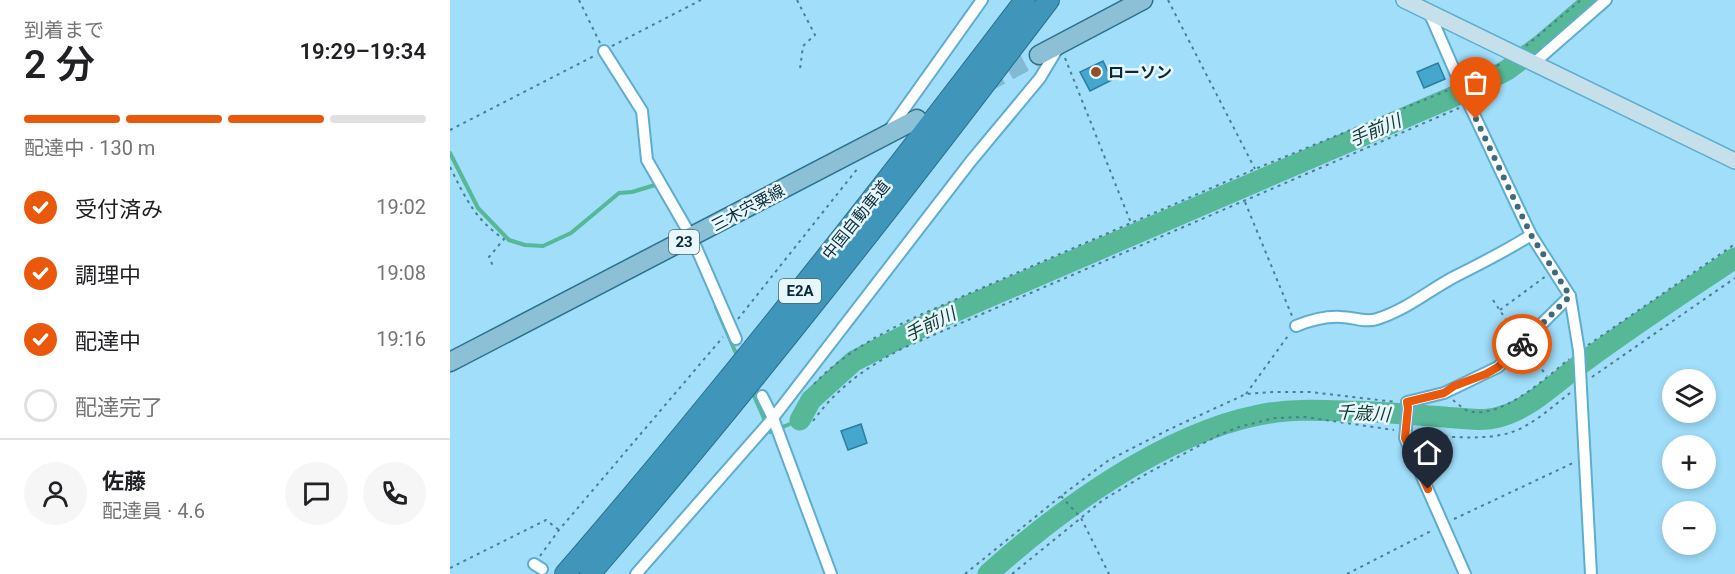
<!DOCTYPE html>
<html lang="ja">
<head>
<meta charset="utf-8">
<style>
	:root { --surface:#fff; --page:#f6f6f6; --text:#202124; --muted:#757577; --line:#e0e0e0; --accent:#ea580c }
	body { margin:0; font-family:Roboto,"Noto Sans JP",sans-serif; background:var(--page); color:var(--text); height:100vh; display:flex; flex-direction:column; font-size:22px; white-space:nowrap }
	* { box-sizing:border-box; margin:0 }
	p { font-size:20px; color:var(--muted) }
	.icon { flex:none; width:33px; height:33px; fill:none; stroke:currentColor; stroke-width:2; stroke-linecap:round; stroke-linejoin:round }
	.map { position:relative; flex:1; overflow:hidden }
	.panel { display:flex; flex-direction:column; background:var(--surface); width:450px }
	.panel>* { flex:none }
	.buttons { position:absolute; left:1212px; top:369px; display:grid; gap:12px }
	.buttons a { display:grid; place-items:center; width:54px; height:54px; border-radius:50%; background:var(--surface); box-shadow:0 3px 9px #0003; font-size:30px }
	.pin { position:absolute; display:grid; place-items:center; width:51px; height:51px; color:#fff; margin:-62px -26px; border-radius:50% 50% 50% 0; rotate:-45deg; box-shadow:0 0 6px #0007 }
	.pin .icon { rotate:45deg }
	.courier { position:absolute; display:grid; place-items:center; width:60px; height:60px; margin:-30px; border:4px solid #ea580c; border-radius:50%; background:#fff; color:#222; box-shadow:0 2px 8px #0007 }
	.summary em { font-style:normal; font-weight:600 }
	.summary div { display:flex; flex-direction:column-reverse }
	.summary { display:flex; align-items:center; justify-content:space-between; height:102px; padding:0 24px }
	h1 { font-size:39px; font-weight:600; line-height:45px }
	.bar { display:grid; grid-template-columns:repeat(4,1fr); gap:9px 6px; align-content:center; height:72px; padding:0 24px }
	.bar i { height:8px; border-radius:4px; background:var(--line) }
	.bar .on { background:var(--accent) }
	.bar p { grid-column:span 4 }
	.line { display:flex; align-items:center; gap:15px; padding:0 24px; border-top:2px solid var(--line) }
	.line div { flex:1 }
	.round { display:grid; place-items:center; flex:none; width:63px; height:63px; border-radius:32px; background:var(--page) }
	ol { padding:0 24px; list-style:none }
	li { display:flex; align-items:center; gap:18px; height:66px }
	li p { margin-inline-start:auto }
	li .icon { padding:6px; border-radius:50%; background:var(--accent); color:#fff; stroke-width:4 }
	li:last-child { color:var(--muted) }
	li i { width:33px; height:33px; border:3px solid var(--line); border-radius:50% }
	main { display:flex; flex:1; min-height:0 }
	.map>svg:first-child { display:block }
</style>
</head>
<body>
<main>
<section class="panel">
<div class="summary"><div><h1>2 分</h1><p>到着まで</p></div><em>19:29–19:34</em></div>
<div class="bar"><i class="on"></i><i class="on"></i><i class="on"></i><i></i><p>配達中 · 130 m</p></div>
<ol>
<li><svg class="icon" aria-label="check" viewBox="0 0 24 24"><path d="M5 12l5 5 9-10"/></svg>受付済み<p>19:02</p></li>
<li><svg class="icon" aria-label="check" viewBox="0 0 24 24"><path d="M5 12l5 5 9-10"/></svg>調理中<p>19:08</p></li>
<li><svg class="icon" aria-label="check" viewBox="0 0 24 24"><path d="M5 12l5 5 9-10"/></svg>配達中<p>19:16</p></li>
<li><i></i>配達完了</li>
</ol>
<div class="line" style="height:108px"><a class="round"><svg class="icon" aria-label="person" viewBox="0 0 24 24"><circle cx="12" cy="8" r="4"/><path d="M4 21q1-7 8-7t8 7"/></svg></a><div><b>佐藤</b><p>配達員 · 4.6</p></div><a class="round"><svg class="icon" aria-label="chat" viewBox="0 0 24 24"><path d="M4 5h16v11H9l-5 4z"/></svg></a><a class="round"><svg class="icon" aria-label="phone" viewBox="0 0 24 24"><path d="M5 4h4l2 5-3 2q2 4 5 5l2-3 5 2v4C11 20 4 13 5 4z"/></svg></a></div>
</section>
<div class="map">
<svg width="1285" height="574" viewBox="0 0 1285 574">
	<rect width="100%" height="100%" fill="#a0defa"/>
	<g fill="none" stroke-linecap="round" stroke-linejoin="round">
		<g stroke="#56b896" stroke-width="4">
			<path d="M 0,153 L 28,208 L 59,240 L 75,245 L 93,246 L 121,233 L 169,193 L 182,192 L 205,185 L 207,187"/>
			<path d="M 266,307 L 288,358"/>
			<path d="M 301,389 L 320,432 L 350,420"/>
		</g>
		<g stroke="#56b896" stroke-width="21">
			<path d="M 350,420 L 361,400 L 404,361 L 490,318 L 1021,89 L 1057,70 L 1092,44 L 1143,0"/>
			<path d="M 538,574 C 609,510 713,434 809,415 C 837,409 866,410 895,411 C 928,411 961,415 994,417 C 1011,418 1032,422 1049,417 C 1083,408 1110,378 1139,358 C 1187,323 1236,291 1285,258"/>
		</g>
	</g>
	<g fill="#45a7ce" stroke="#2a7e9e" stroke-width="1.5">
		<path d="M 653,61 L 662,80 L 640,91 L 630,72 Z"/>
		<path d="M 988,63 L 995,79 L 974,88 L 967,72 Z"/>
		<path d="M 411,424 L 417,443 L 398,450 L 391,431 Z"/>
	</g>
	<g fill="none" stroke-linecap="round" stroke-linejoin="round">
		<path stroke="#81bad3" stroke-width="18" stroke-dasharray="18 9" stroke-linecap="butt" d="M 535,84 L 589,55"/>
		<g stroke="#5eadcf" stroke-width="14">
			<g id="street">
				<path d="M 979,12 L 1019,104 L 1081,235 L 1120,296 L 1129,351 L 1141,574"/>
				<path d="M 154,51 L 192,111 L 197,160 L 242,238 L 286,339"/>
				<path d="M 1084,63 L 1156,0"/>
				<path d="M 440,129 L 532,0"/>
				<path d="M 846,326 C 861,320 875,316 891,317 C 904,317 914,323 927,319 C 956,310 978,291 1004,277 C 1030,264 1056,251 1081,235"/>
				<path d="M 312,396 L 323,418 L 381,574"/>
				<path d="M 84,564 L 92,569"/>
				<path d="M 186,574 L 323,418 L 521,161 L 590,78 L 608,48"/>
				<path d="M 1015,574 L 955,438 L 958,408 L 957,402 L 994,393 L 1048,367 L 1120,296"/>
			</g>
		</g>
		<g stroke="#5eadcf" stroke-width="18">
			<path id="secondary" d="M 954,0 L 1285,161"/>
		</g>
		<g stroke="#2b718c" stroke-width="21">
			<g id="primary">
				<path d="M 589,55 L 693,0"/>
				<path d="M 0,362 L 467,119"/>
			</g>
		</g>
		<g stroke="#2b718c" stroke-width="22">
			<g id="highway">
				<path d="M 115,574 C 275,389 427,195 575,0"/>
				<path d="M 140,574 C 301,388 451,195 599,0"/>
			</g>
		</g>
		<g stroke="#4e7e91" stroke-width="2" stroke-dasharray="3 4.5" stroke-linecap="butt">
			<path d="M 129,0 L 150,43"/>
			<path d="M 347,0 L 365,35 L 353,46 L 350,69"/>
			<path d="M 718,0 L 805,169"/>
			<path d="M 162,46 L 251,0"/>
			<path d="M 1076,46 L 1131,0"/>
			<path d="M 615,58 L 681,223"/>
			<path d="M 1021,81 L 1052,63"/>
			<path d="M 0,130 L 144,56"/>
			<path d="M 0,167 C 15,197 25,220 54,239 L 39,257 L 43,266"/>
			<path d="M 795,202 L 842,316"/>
			<path d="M 1043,300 L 1066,335"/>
			<path d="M 1050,310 L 1096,276"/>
			<path d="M 288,319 L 408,168"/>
			<path d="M 1138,345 L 1285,244"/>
			<path d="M 1078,352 L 1097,376"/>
			<path d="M 1142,377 L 1285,278"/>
			<path d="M 364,384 C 394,353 431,333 470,315 L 805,169 L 1001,89"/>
			<path d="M 796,394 L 840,333"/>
			<path d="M 1003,400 C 1008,404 1013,409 1018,411 C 1051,420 1096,378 1119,359"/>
			<path d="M 363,421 C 388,387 414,369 451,349 L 1009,108"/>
			<path d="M 965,433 C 992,437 1036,441 1062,432 C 1083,425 1103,406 1120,393"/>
			<path d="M 611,496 L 631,518 L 659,574"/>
			<path d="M 1004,519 L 1123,463"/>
			<path d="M 90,556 L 109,530 L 273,337"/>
			<path d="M 0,568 L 96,520 L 109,530"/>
			<path d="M 515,574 L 611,496 L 659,460 L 720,429 L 796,394 L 822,392 L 860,392 L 946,402"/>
			<path d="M 562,574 L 653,500 L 698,473 L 769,435 L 789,427 L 824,418 L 855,417 L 944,430"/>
			<path d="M 897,574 L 983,530"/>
		</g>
		<use href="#street" stroke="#fff" stroke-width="10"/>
		<use href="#secondary" stroke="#c5e0ea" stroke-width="15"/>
		<use href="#primary" stroke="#8cc0d6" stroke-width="18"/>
		<use href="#highway" stroke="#3f96ba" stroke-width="20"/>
	</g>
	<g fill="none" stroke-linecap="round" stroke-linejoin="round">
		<path stroke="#3d6a7c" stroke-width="6" stroke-dasharray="0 10.8" d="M 1026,119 L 1081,235 L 1120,296 L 1072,344"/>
		<path stroke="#ea580c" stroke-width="8" d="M 978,489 L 955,438 L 958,408 L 957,402 L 994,393 L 1004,386 L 1036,374 L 1048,367 L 1072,344"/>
	</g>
	<circle fill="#954f27" stroke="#e8f7fe" stroke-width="2" cx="646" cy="72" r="6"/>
	<g text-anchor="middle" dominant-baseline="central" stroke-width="5" stroke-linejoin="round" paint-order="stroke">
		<g fill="#e8f7fe" stroke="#4a6873" stroke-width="1.5">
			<rect x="219" y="230" width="30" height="24" rx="4.5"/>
			<rect x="329" y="279" width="42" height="24" rx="4.5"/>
		</g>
		<g font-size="15" font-weight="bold" fill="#072b38">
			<text x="234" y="242">23</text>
			<text x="350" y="291">E2A</text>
		</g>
		<g font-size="16" font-weight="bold" fill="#072b38" stroke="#e8f7fe" text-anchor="start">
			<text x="658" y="72">ローソン</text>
		</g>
		<g font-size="16" fill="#072b38" stroke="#e8f7fe">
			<text transform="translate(298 208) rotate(-28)">三木宍粟線</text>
			<text transform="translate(406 220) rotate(-51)">中国自動車道</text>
		</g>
		<g font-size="18" font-style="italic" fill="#0f3b2d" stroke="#e8f7fe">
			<text transform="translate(925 130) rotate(-23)">手前川</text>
			<text transform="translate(480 324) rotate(-26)">手前川</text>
			<text transform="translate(913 413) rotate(3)">千歳川</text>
		</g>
	</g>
</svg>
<div class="buttons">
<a><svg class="icon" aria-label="layers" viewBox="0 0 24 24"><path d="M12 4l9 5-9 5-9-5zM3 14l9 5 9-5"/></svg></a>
<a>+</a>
<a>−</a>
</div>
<div class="pin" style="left:1026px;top:119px;background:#ea580c"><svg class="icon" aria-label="bag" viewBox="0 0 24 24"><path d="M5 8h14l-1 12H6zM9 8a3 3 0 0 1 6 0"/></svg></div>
<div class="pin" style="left:978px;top:489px;background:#1f2937"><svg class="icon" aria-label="home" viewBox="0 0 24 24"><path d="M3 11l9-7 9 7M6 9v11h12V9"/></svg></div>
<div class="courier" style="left:1072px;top:344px"><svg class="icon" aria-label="bike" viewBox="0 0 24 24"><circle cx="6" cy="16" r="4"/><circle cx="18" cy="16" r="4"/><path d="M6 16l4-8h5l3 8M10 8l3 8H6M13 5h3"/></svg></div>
</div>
</main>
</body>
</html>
